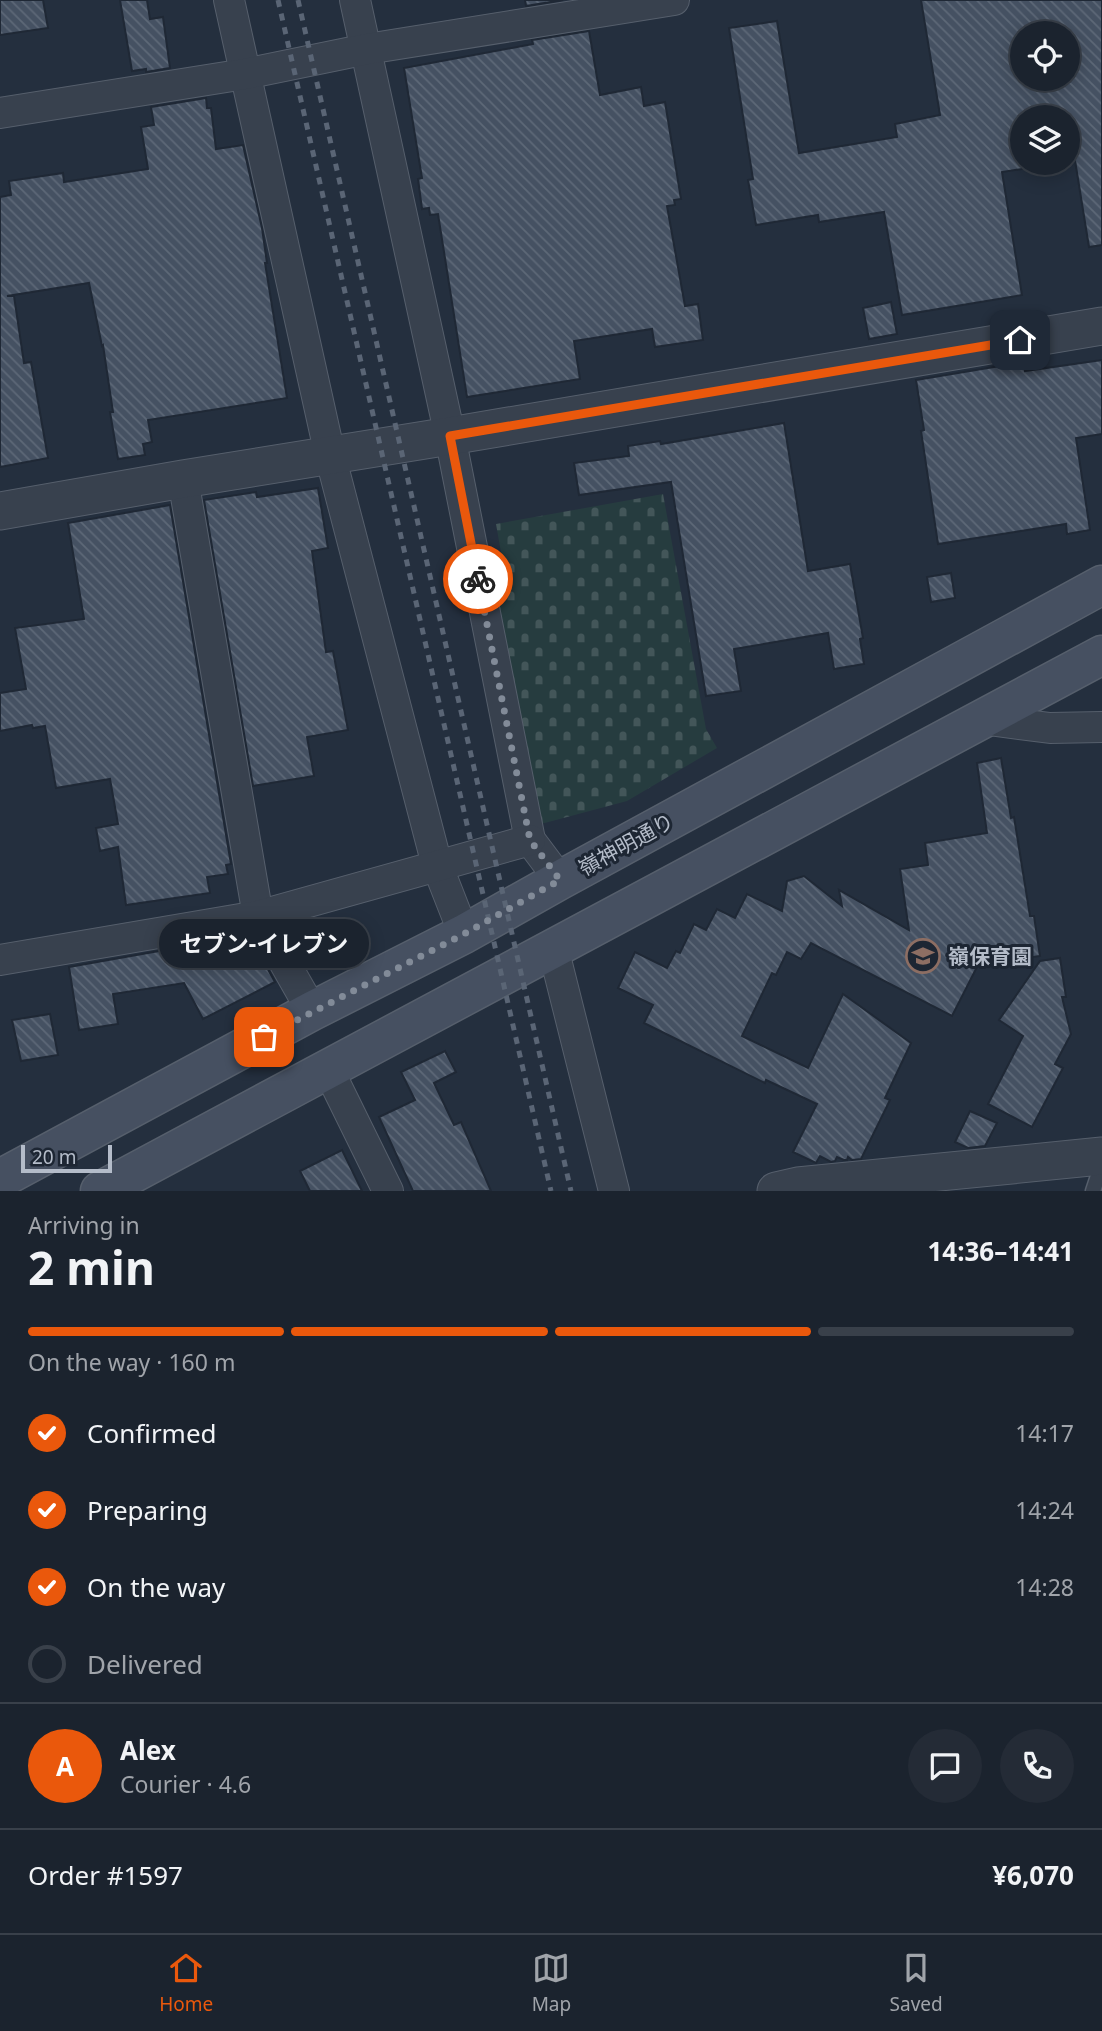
<!DOCTYPE html>
<html lang="en">
<head>
<meta charset="utf-8">
<style>
	:root { --surface:#1b232e; --page:#242b36; --text:#f1f3f6; --muted:#a0a4aa; --line:#39404a; --accent:#ea580c }
	body { margin:0; font-family:"Noto Sans","Noto Sans JP",sans-serif; background:var(--page); color:var(--text); height:100vh; display:flex; flex-direction:column; font-size:26px; white-space:nowrap }
	* { box-sizing:border-box; margin:0 }
	p { font-size:23px; color:var(--muted) }
	.icon { flex:none; width:38px; height:38px; fill:none; stroke:currentColor; stroke-width:2; stroke-linecap:round; stroke-linejoin:round }
	.map { position:relative; height:1191px; overflow:hidden }
	.side { display:flex; flex-direction:column; background:var(--surface); flex:1 }
	.side>* { flex:none }
	.tools { position:absolute; left:1010px; top:21px; display:grid; gap:14px }
	.tools a { display:grid; place-items:center; width:70px; height:70px; border-radius:50%; background:var(--surface); box-shadow:0 4px 18px #0003,0 0 0 2px var(--line); font-size:35px }
	.scale { position:absolute; left:21px; bottom:18px; width:91px; box-sizing:border-box; padding-left:7px; border:4px solid #b4bcc9; border-top:0; font-size:19px; line-height:24px; white-space:nowrap; color:#b4bcc9; -webkit-text-stroke:5px #1d2633; paint-order:stroke }
	.pin { position:absolute; display:grid; place-items:center; width:60px; height:60px; color:#fff; margin:-30px; border-radius:14px; box-shadow:0 4px 10px #0006 }
	.courier { position:absolute; display:grid; place-items:center; width:70px; height:70px; margin:-35px; border:5px solid #ea580c; border-radius:50%; background:#fff; color:#222; box-shadow:0 2px 9px #0007 }
	.bubble { position:absolute; height:49px; border-radius:24px; background:var(--surface); box-shadow:0 4px 18px #0003,0 0 0 2px var(--line); font-size:23px; font-weight:700; line-height:49px; text-align:center }
	.overview em { font-style:normal; font-weight:700 }
	.overview div { display:flex; flex-direction:column-reverse }
	.overview { display:flex; align-items:center; justify-content:space-between; height:119px; padding:0 28px }
	h1 { font-size:46px; font-weight:700; line-height:52px }
	.bar { display:grid; grid-template-columns:repeat(4,1fr); gap:10px 7px; align-content:center; height:84px; padding:0 28px }
	.bar i { height:9px; border-radius:5px; background:var(--line) }
	.bar .current { background:var(--accent) }
	.bar p { grid-column:span 4 }
	.line { display:flex; align-items:center; gap:18px; padding:0 28px; border-top:2px solid var(--line) }
	.line div { flex:1 }
	.round { display:grid; place-items:center; flex:none; width:74px; height:74px; border-radius:37px; background:var(--page) }
	ol { padding:0 28px; list-style:none }
	li { display:flex; align-items:center; gap:21px; height:77px }
	li p { margin-inline-start:auto }
	li .icon { padding:7px; border-radius:50%; background:var(--accent); color:#fff; stroke-width:4 }
	li:last-child { color:var(--muted) }
	li i { width:38px; height:38px; border:4px solid var(--line); border-radius:50% }
	.tab-bar { display:flex; justify-content:space-around; align-items:center; height:98px; border-top:2px solid var(--line); background:var(--surface); font-size:19px; color:var(--muted) }
	.tab-bar a { display:grid; justify-items:center; gap:4px }
	.tab-bar .current { color:var(--accent) }
	.map>svg:first-child { display:block }
</style>
</head>
<body>
<div class="map">
<svg width="1102" height="1191" viewBox="0 0 1102 1191">
	<defs>
		<pattern id="cemetery-stones" width="16" height="16" patternUnits="userSpaceOnUse" patternTransform="scale(1.75)"><rect width="16" height="16" fill="#263c3f"/><path d="M2 7V4a2 2 0 0 1 4 0v3zM10 15v-3a2 2 0 0 1 4 0v3z" fill="#435659"/></pattern>
		<pattern id="building-back-hatch" width="6" height="6" patternUnits="userSpaceOnUse" patternTransform="scale(1.75)"><rect width="6" height="6" fill="#455162"/><path d="M-1 5l2 2M0 0l6 6M5-1l2 2" fill="none" stroke="#5d6877"/></pattern>
	</defs>
	<rect width="100%" height="100%" fill="#242f3e"/>
	<path fill="url(#cemetery-stones)" d="M 663,494 L 706,729 L 717,748 L 627,801 L 541,824 L 491,602 L 505,575 L 496,524 Z"/>
	<g fill="url(#building-back-hatch)" stroke="#1f2835" stroke-width="2" fill-rule="evenodd">
		<path d="M 0,0 L 43,0 L 48,28 L 0,35 Z"/>
		<path d="M 120,0 L 147,0 L 150,19 L 163,17 L 170,68 L 146,72 L 146,69 L 132,71 Z"/>
		<path d="M 525,0 L 563,0 L 526,6 Z"/>
		<path d="M 921,0 L 1102,0 L 1102,245 L 1089,247 L 1068,117 L 1022,117 L 1022,169 L 1002,172 L 1022,295 L 902,315 L 884,212 L 819,222 L 818,215 L 756,225 L 748,180 L 753,179 L 729,28 L 777,21 L 799,153 L 897,137 L 895,124 L 940,115 ZM 1022,33 L 1068,33 L 1068,79 L 1022,79 Z"/>
		<path d="M 589,31 L 600,95 L 641,87 L 644,106 L 665,102 L 681,199 L 674,200 L 675,205 L 667,206 L 685,306 L 698,304 L 703,340 L 655,347 L 652,329 L 574,341 L 580,379 L 467,397 L 438,214 L 430,215 L 429,208 L 422,209 L 418,179 L 422,178 L 404,68 L 533,44 L 532,40 Z"/>
		<path d="M 206,98 L 207,108 L 211,108 L 216,149 L 243,145 L 262,228 L 267,263 L 265,263 L 287,398 L 148,420 L 152,442 L 143,444 L 145,455 L 118,459 L 110,412 L 113,412 L 103,345 L 102,346 L 89,283 L 7,296 L 14,296 L 24,363 L 31,362 L 48,458 L 0,467 L 0,197 L 11,195 L 9,181 L 63,173 L 64,182 L 148,169 L 141,127 L 154,125 L 151,107 Z"/>
		<path d="M 891,302 L 897,334 L 869,339 L 863,308 Z"/>
		<path d="M 1102,360 L 1102,434 L 1076,438 L 1090,530 L 1067,534 L 1066,524 L 938,544 L 921,431 L 924,430 L 916,380 L 1024,362 L 1025,371 Z"/>
		<path d="M 784,423 L 808,571 L 850,564 L 863,638 L 860,639 L 864,664 L 834,669 L 828,633 L 734,649 L 741,691 L 706,696 L 671,482 L 579,495 L 574,463 L 629,456 L 628,446 L 660,441 L 661,444 Z"/>
		<path d="M 318,488 L 328,548 L 312,551 L 326,652 L 333,651 L 348,730 L 307,737 L 314,776 L 253,786 L 204,500 L 256,492 L 257,497 Z"/>
		<path d="M 170,505 L 231,864 L 226,865 L 228,874 L 207,877 L 210,893 L 126,905 L 118,847 L 100,851 L 96,828 L 118,824 L 110,779 L 56,788 L 45,726 L 33,728 L 32,725 L 0,731 L 0,693 L 26,689 L 15,628 L 84,619 L 68,523 Z"/>
		<path d="M 951,573 L 955,598 L 931,602 L 927,577 Z"/>
		<path d="M 1001,758 L 1011,818 L 1014,817 L 1030,916 L 1034,916 L 1040,956 L 978,965 L 952,1016 L 811,943 L 801,959 L 787,952 L 776,975 L 772,973 L 742,1036 L 808,1068 L 843,994 L 911,1043 L 885,1098 L 890,1100 L 861,1159 L 852,1160 L 848,1157 L 847,1160 L 844,1160 L 837,1157 L 835,1161 L 831,1162 L 820,1156 L 816,1163 L 793,1152 L 817,1104 L 766,1080 L 765,1083 L 644,1023 L 653,1005 L 618,988 L 635,952 L 667,968 L 676,951 L 680,953 L 694,924 L 706,930 L 717,909 L 735,918 L 747,894 L 782,911 L 787,881 L 804,876 L 842,906 L 839,890 L 909,930 L 900,869 L 928,865 L 925,843 L 987,833 L 977,763 Z"/>
		<path d="M 249,935 L 275,982 L 203,1019 L 184,983 L 113,994 L 118,1024 L 79,1030 L 69,967 Z"/>
		<path d="M 1060,958 L 1066,997 L 1062,997 L 1071,1034 L 1055,1064 L 1063,1068 L 1032,1127 L 988,1104 L 1023,1036 L 999,1020 L 1040,961 Z"/>
		<path d="M 50,1014 L 58,1055 L 21,1061 L 12,1020 Z"/>
		<path d="M 445,1051 L 456,1072 L 434,1083 L 454,1125 L 461,1122 L 491,1191 L 413,1191 L 379,1117 L 415,1100 L 401,1072 Z"/>
		<path d="M 970,1111 L 997,1123 L 985,1146 L 968,1148 L 955,1142 Z"/>
		<path d="M 342,1150 L 362,1191 L 310,1191 L 300,1171 Z"/>
	</g>
	<g fill="none" stroke-linecap="round" stroke-linejoin="round">
		<g stroke="#565f6c" stroke-width="17">
			<path id="service" d="M 1093,1191 L 1102,1164"/>
		</g>
		<g stroke="#565f6c" stroke-width="32">
			<g id="minor">
				<path d="M 229,0 L 330,455 L 437,865 L 464,934"/>
				<path d="M 355,0 L 450,436 L 530,840 L 560,880"/>
				<path d="M 0,113 L 245,74 L 367,49 L 674,0"/>
				<path d="M 183,479 L 258,916 L 312,1011"/>
				<path d="M 981,719 L 1050,728 L 1102,727"/>
				<path d="M 553,948 L 614,1191"/>
				<path d="M 0,960 L 258,916 L 530,840"/>
				<path d="M 328,1069 L 388,1191"/>
			</g>
		</g>
		<g stroke="#565f6c" stroke-width="39">
			<g id="tertiary">
				<path d="M 0,511 L 183,479 L 450,436 L 1102,326"/>
				<path d="M 776,1191 L 798,1186 L 1102,1156"/>
			</g>
		</g>
		<g stroke="#565f6c" stroke-width="41">
			<g id="secondary">
				<path d="M 0,1179 L 312,1011 L 464,934 L 560,880 L 1102,585"/>
				<path d="M 100,1191 L 1102,655"/>
			</g>
		</g>
		<use href="#service" stroke="#38414e" stroke-width="14"/>
		<use href="#minor" stroke="#38414e" stroke-width="30"/>
		<use href="#tertiary" stroke="#38414e" stroke-width="37"/>
		<use href="#secondary" stroke="#465061" stroke-width="38"/>
		<g stroke="#5a6575" stroke-width="5" stroke-dasharray="7 7" stroke-linecap="butt">
			<path d="M 278,0 L 551,1191"/>
			<path d="M 298,0 L 571,1191"/>
		</g>
	</g>
	<g fill="none" stroke-linecap="round" stroke-linejoin="round">
		<path stroke="#828b98" stroke-width="7" stroke-dasharray="0 12.6" d="M 264,1037 L 464,934 L 560,880 L 530,840 L 478,579"/>
		<path stroke="#ea580c" stroke-width="9" d="M 478,579 L 450,436 L 1020,340"/>
	</g>
	<defs>
		<g id="school-ring" transform="scale(1.75)"><circle r="9.5" fill="#1d2633" stroke="#8d6e63" stroke-width="1.5"/><path d="M0-5L7-2L0 1L-7-2ZM-4 1L0 2.5L4 1V4Q0 6-4 4Z" fill="#8d6e63"/></g>
	</defs>
	<g fill-rule="evenodd">
		<use href="#school-ring" x="923" y="956"/>
	</g>
	<g text-anchor="middle" dominant-baseline="central" stroke-width="6" stroke-linejoin="round" paint-order="stroke">
		<g font-size="21" fill="#b4bcc9" stroke="#1d2633">
			<text transform="translate(626 844) rotate(-29)">嶺神明通り</text>
		</g>
		<g font-size="21" font-weight="bold" fill="#b4bcc9" stroke="#1d2633" text-anchor="start">
			<text x="948" y="956">嶺保育園</text>
		</g>
	</g>
</svg>
<div class="tools">
<a><svg class="icon" aria-label="locate" viewBox="0 0 24 24"><circle cx="12" cy="12" r="6"/><path d="M12 2v4M12 18v4M2 12h4M18 12h4"/></svg></a>
<a><svg class="icon" aria-label="layers" viewBox="0 0 24 24"><path d="M12 4l9 5-9 5-9-5zM3 14l9 5 9-5"/></svg></a>
</div>
<div class="scale">20 m</div>
<div class="pin" style="left:264px;top:1037px;background:#ea580c"><svg class="icon" aria-label="bag" viewBox="0 0 24 24"><path d="M5 8h14l-1 12H6zM9 8a3 3 0 0 1 6 0"/></svg></div>
<div class="pin" style="left:1020px;top:340px;background:#1f2937"><svg class="icon" aria-label="home" viewBox="0 0 24 24"><path d="M3 11l9-7 9 7M6 9v11h12V9"/></svg></div>
<div class="courier" style="left:478px;top:579px"><svg class="icon" aria-label="bike" viewBox="0 0 24 24"><circle cx="6" cy="16" r="4"/><circle cx="18" cy="16" r="4"/><path d="M6 16l4-8h5l3 8M10 8l3 8H6M13 5h3"/></svg></div>
<div class="bubble" style="left:159px;top:919px;width:210px">セブン-イレブン</div>
</div>
<section class="side">
<div class="overview"><div><h1>2 min</h1><p>Arriving in</p></div><em>14:36–14:41</em></div>
<div class="bar"><i class="current"></i><i class="current"></i><i class="current"></i><i></i><p>On the way · 160 m</p></div>
<ol>
<li><svg class="icon" aria-label="check" viewBox="0 0 24 24"><path d="M5 12l5 5 9-10"/></svg>Confirmed<p>14:17</p></li>
<li><svg class="icon" aria-label="check" viewBox="0 0 24 24"><path d="M5 12l5 5 9-10"/></svg>Preparing<p>14:24</p></li>
<li><svg class="icon" aria-label="check" viewBox="0 0 24 24"><path d="M5 12l5 5 9-10"/></svg>On the way<p>14:28</p></li>
<li><i></i>Delivered</li>
</ol>
<div class="line" style="height:126px"><b class="round" style="background:var(--accent);color:#fff">A</b><div><b>Alex</b><p>Courier · 4.6</p></div><a class="round"><svg class="icon" aria-label="chat" viewBox="0 0 24 24"><path d="M4 5h16v11H9l-5 4z"/></svg></a><a class="round"><svg class="icon" aria-label="phone" viewBox="0 0 24 24"><path d="M5 4h4l2 5-3 2q2 4 5 5l2-3 5 2v4C11 20 4 13 5 4z"/></svg></a></div>
<div class="line" style="height:91px"><div>Order #1597</div><b>¥6,070</b></div>
</section>
<nav class="tab-bar">
<a class="current"><svg class="icon" aria-label="home" viewBox="0 0 24 24"><path d="M3 11l9-7 9 7M6 9v11h12V9"/></svg>Home</a>
<a><svg class="icon" aria-label="map" viewBox="0 0 24 24"><path d="M3 6l6-2 6 2 6-2v14l-6 2-6-2-6 2zM9 4v14M15 6v14"/></svg>Map</a>
<a><svg class="icon" aria-label="saved" viewBox="0 0 24 24"><path d="M7 4h10v16l-5-4-5 4z"/></svg>Saved</a>
</nav>
</body>
</html>
